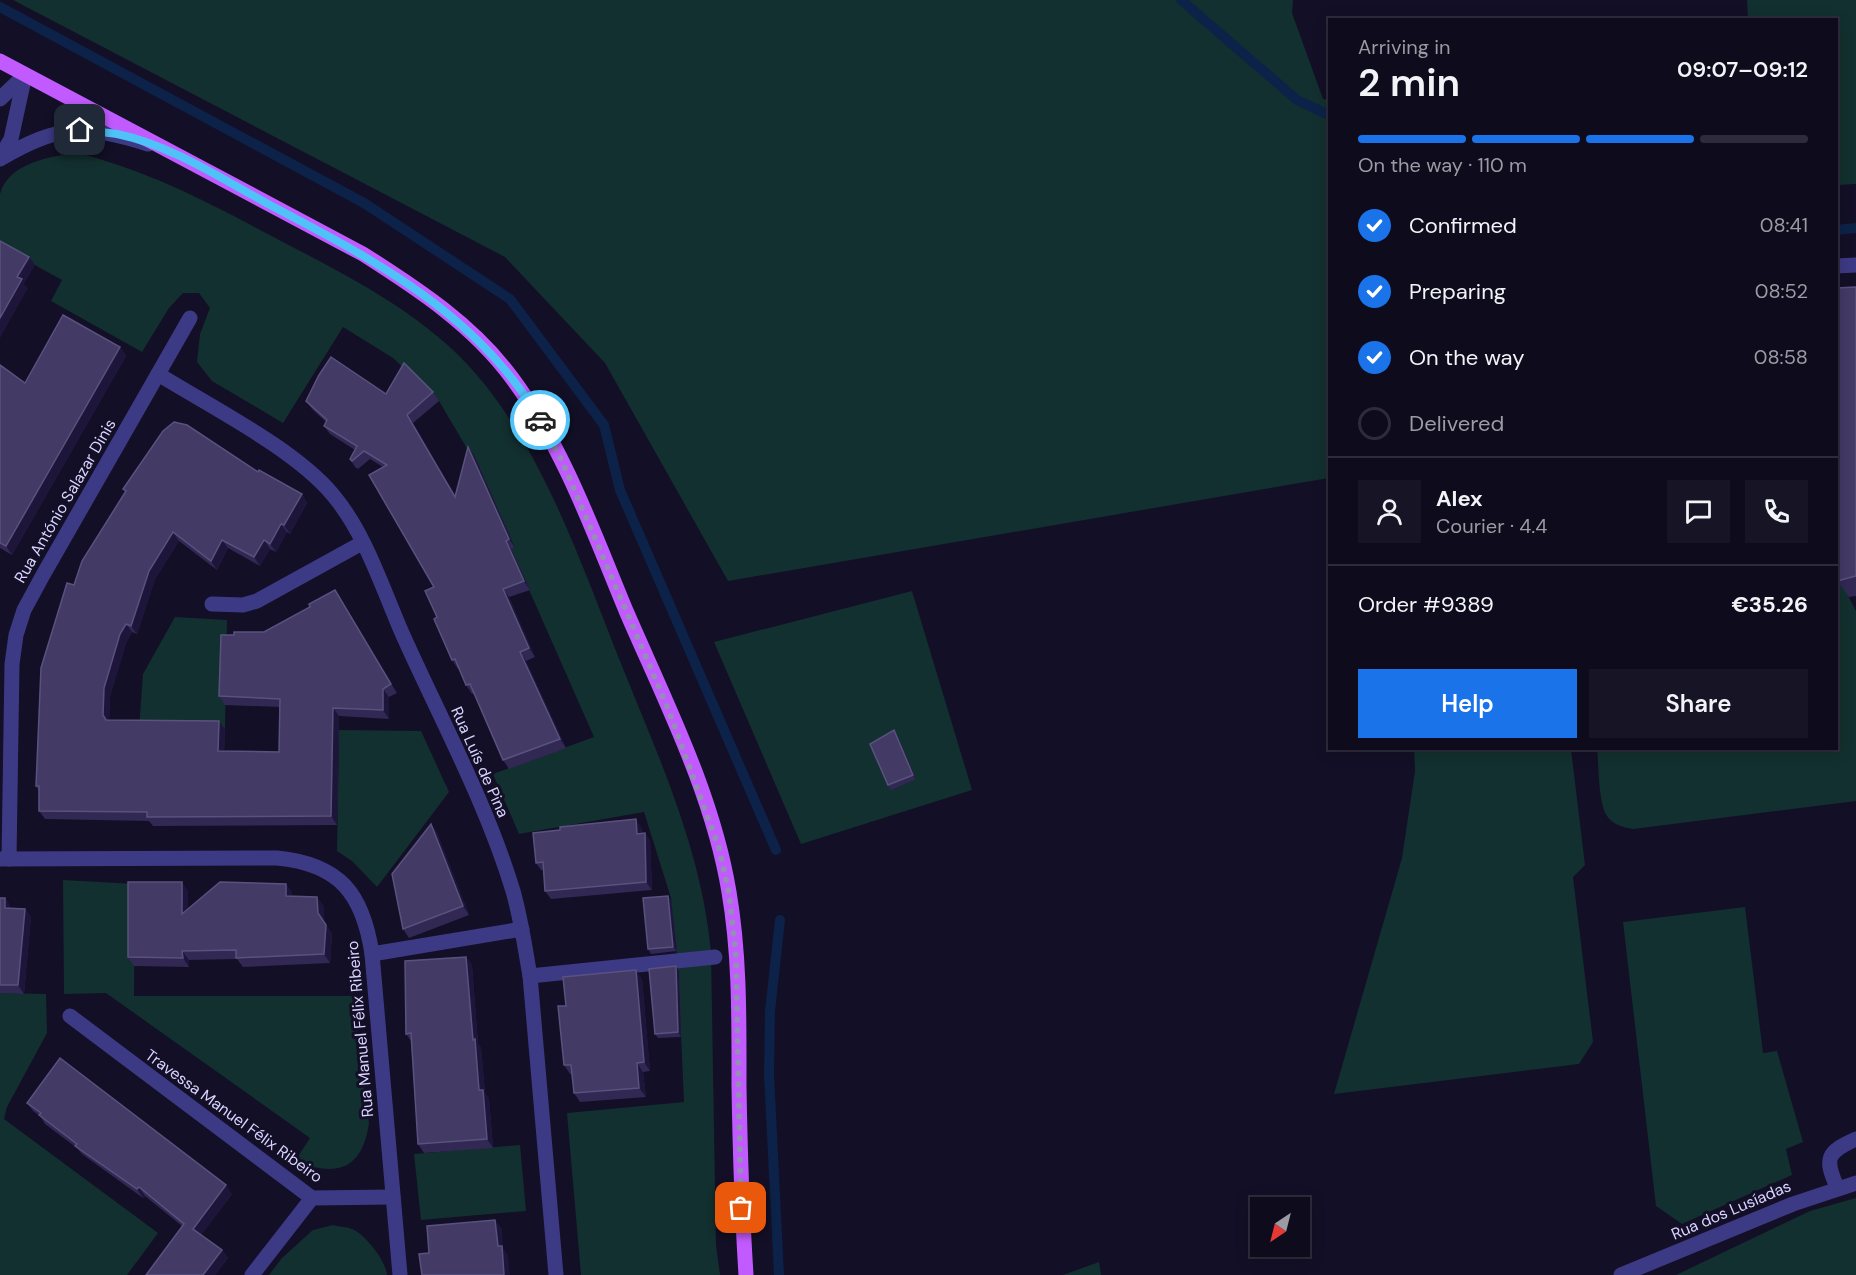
<!DOCTYPE html>
<html lang="en">
<head>
<meta charset="utf-8">
<style>
	:root { --surface:#0e0b1c; --page:#171425; --text:#f1f3f6; --muted:#9b9ba3; --line:#2e2b3b; --accent:#1a73e8 }
	body { margin:0; font-family:"DM Sans",sans-serif; background:var(--page); color:var(--text); height:100vh; display:flex; flex-direction:column; font-size:22px; white-space:nowrap }
	* { box-sizing:border-box; margin:0 }
	p { font-size:20px; color:var(--muted) }
	.icon { flex:none; width:33px; height:33px; fill:none; stroke:currentColor; stroke-width:2; stroke-linecap:round; stroke-linejoin:round }
	.map { position:relative; flex:1; overflow:hidden }
	.details { position:absolute; left:1328px; top:18px; width:510px; height:732px; display:flex; flex-direction:column; background:var(--surface); border-radius:0px; box-shadow:0 3px 15px #0003,0 0 0 2px var(--line) }
	.details>* { flex:none }
	.needle { width:39px; rotate:215deg }
	.tools { position:absolute; left:1250px; top:1197px; display:grid; gap:12px }
	.tools a { display:grid; place-items:center; width:60px; height:60px; border-radius:0px; background:var(--surface); box-shadow:0 3px 15px #0003,0 0 0 2px var(--line); font-size:30px }
	.pin { position:absolute; display:grid; place-items:center; width:51px; height:51px; color:#fff; margin:-26px; border-radius:12px; box-shadow:0 3px 9px #0006 }
	.courier { position:absolute; display:grid; place-items:center; width:60px; height:60px; margin:-30px; border:4px solid #4fc3f7; border-radius:50%; background:#fff; color:#222; box-shadow:0 2px 8px #0007 }
	.headline em { font-style:normal; font-weight:600 }
	.headline div { display:flex; flex-direction:column-reverse }
	.headline { display:flex; align-items:center; justify-content:space-between; height:102px; padding:0 30px }
	h1 { font-size:39px; font-weight:600; line-height:45px }
	.bar { display:grid; grid-template-columns:repeat(4,1fr); gap:9px 6px; align-content:center; height:72px; padding:0 30px }
	.bar i { height:8px; border-radius:4px; background:var(--line) }
	.bar .current { background:var(--accent) }
	.bar p { grid-column:span 4 }
	.line { display:flex; align-items:center; gap:15px; padding:0 30px; border-top:2px solid var(--line) }
	.line div { flex:1 }
	.round { display:grid; place-items:center; flex:none; width:63px; height:63px; border-radius:0px; background:var(--page) }
	ol { padding:0 30px; list-style:none }
	li { display:flex; align-items:center; gap:18px; height:66px }
	li p { margin-inline-start:auto }
	li .icon { padding:6px; border-radius:50%; background:var(--accent); color:#fff; stroke-width:4 }
	li:last-child { color:var(--muted) }
	li i { width:33px; height:33px; border:3px solid var(--line); border-radius:50% }
	.primary-button { display:flex; gap:12px; margin-top:auto; padding:12px 30px }
	.primary-button a { flex:1; height:69px; border-radius:0px; background:var(--accent); color:#fff; font-size:24px; font-weight:600; line-height:69px; text-align:center }
	.primary-button a+a { background:var(--page); color:var(--text) }
	.map>svg:first-child { display:block }
</style>
</head>
<body>
<div class="map">
<svg width="1856" height="1275" viewBox="0 0 1856 1275">
	<rect width="100%" height="100%" fill="#130f26"/>
	<g fill="#12302f">
		<path d="M 13,0 L 1293,0 L 1292,13 L 1323,99 L 1329,100 L 1329,478 L 728,581 L 605,363 L 505,257 Z"/>
		<path d="M 1747,0 L 1856,0 L 1856,184 L 1836,185 L 1836,20 L 1748,19 Z"/>
		<path d="M 78,153 C 155,173 213,205 283,242 C 356,280 435,320 486,386 C 550,467 586,577 624,671 C 661,762 702,853 711,952 L 716,1245 L 720,1275 L 581,1275 L 567,1113 L 684,1102 L 678,967 L 671,898 L 644,812 L 519,834 L 493,774 L 594,737 L 511,549 L 515,548 L 482,474 L 439,401 L 393,358 L 343,327 L 283,423 L 212,381 L 197,362 L 200,334 L 210,308 L 199,293 L 183,293 L 169,308 L 142,352 L 51,301 L 62,280 L 0,246 C 0,230 0,210 0,194 C 8,163 51,156 78,153 Z"/>
		<path d="M 1836,572 L 1856,611 L 1856,801 L 1633,829 C 1623,827 1613,825 1607,816 C 1598,803 1599,765 1597,749 L 1836,748 Z"/>
		<path d="M 912,591 L 972,790 L 801,844 L 714,642 Z"/>
		<path d="M 175,617 L 227,620 L 225,729 L 139,729 L 143,674 Z"/>
		<path d="M 339,730 L 421,731 L 449,792 L 377,887 L 352,861 L 337,851 Z"/>
		<path d="M 1414,749 L 1571,749 L 1585,865 L 1573,877 L 1593,1042 L 1579,1064 L 1334,1094 L 1402,858 L 1415,771 Z"/>
		<path d="M 63,880 L 135,884 L 134,996 L 353,996 L 369,1123 C 362,1171 336,1177 295,1161 L 310,1138 L 106,993 L 64,994 Z"/>
		<path d="M 1745,907 L 1763,1053 L 1777,1051 L 1803,1142 L 1786,1149 L 1792,1175 L 1682,1224 L 1656,1206 L 1623,922 Z"/>
		<path d="M 0,993 L 46,994 L 47,1033 L 7,1107 L 4,1119 L 158,1233 L 127,1275 L 0,1275 Z"/>
		<path d="M 520,1145 L 526,1211 L 421,1220 L 414,1154 Z"/>
		<path d="M 1856,1198 L 1856,1275 L 1676,1275 L 1810,1211 Z"/>
		<path d="M 333,1225 C 340,1227 351,1227 356,1231 C 368,1239 386,1261 387,1275 L 269,1275 L 282,1258 L 313,1230 Z"/>
		<path d="M 1099,1262 L 1101,1275 L 1063,1275 Z"/>
	</g>
	<g fill="none" stroke-linecap="round" stroke-linejoin="round">
		<g stroke="#0c2248" stroke-width="10">
			<path d="M 1181,0 L 1297,100 L 1329,115"/>
			<path d="M 0,7 L 364,203 L 510,299 L 604,425 L 620,490 L 776,850"/>
			<path d="M 1836,230 L 1856,228"/>
			<path d="M 779,1275 L 769,1074 L 770,1011 L 780,920"/>
		</g>
		<g stroke="#3d3a85" stroke-width="15">
			<path d="M 372,954 L 522,929"/>
			<path d="M 530,976 L 715,957"/>
		</g>
		<g stroke="#3d3a85" stroke-width="15">
			<path d="M 0,99 L 25,75"/>
			<path d="M 0,158 L 11,139 L 25,75"/>
			<path d="M 0,159 C 58,125 84,124 148,144"/>
			<path d="M 1836,266 L 1856,265"/>
			<path d="M 158,374 C 211,407 295,449 333,495 C 365,533 382,587 402,633 C 440,718 486,802 513,891 C 521,919 525,948 530,976 L 556,1275"/>
			<path d="M 212,604 L 243,605 L 257,601 L 362,543"/>
			<path d="M 0,859 L 277,858 C 340,864 363,894 372,954 L 400,1275"/>
			<path d="M 9,859 L 12,664 L 16,635 L 24,610 L 43,575 L 190,318"/>
			<path d="M 70,1016 L 312,1198 L 393,1197"/>
			<path d="M 1837,1187 C 1824,1158 1827,1152 1856,1139"/>
			<path d="M 252,1275 L 312,1198"/>
			<path d="M 1621,1275 L 1793,1204 L 1856,1183"/>
		</g>
		<path stroke="#c25bff" stroke-width="15" d="M 0,61 L 363,254 C 418,289 473,325 512,378 C 564,448 594,534 627,613 C 666,703 713,795 729,892 C 740,956 739,1022 739,1086 C 740,1149 742,1212 746,1275"/>
	</g>
	<g fill="#312854">
		<path d="M 1856,287 L 1856,596 L 1849,597 L 1837,581 Z"/>
		<path d="M 120,347 L 126,356 L 12,555 L 0,548 L 0,365 L 25,383 Z"/>
		<path d="M 433,392 L 439,401 L 413,423 L 455,496 L 474,455 L 515,548 L 511,549 L 530,590 L 509,597 L 535,657 L 526,661 L 566,748 L 509,769 L 503,760 L 474,693 L 472,694 L 466,685 L 459,668 L 458,669 L 452,660 L 437,617 L 434,587 L 383,467 L 370,459 L 358,469 L 355,467 L 350,459 L 355,450 L 330,434 L 324,426 L 326,422 L 312,409 L 306,401 L 386,394 Z"/>
		<path d="M 258,472 L 302,494 L 307,503 L 290,534 L 287,532 L 276,552 L 270,549 L 260,566 L 228,548 L 217,570 L 179,541 L 155,579 L 137,634 L 132,632 L 126,643 L 110,696 L 109,720 L 219,721 L 225,729 L 224,751 L 279,752 L 280,707 L 225,705 L 219,696 L 234,635 L 264,632 L 340,598 L 397,693 L 389,697 L 389,719 L 339,716 L 337,825 L 153,826 L 149,821 L 45,819 L 39,811 L 39,791 L 36,786 L 74,585 L 125,492 L 123,489 Z"/>
		<path d="M 897,735 L 916,779 L 891,790 L 888,785 Z"/>
		<path d="M 431,824 L 437,833 L 469,915 L 409,938 L 403,929 Z"/>
		<path d="M 641,827 L 642,833 L 645,833 L 650,841 L 652,890 L 551,899 L 545,891 L 544,870 L 541,870 L 536,863 Z"/>
		<path d="M 286,884 L 292,893 L 292,896 L 324,906 L 324,922 L 332,934 L 330,963 L 243,967 L 237,959 L 189,960 L 189,967 L 134,966 L 128,957 L 188,891 L 188,909 Z"/>
		<path d="M 668,896 L 671,900 L 677,951 L 651,954 L 648,949 Z"/>
		<path d="M 0,898 L 5,898 L 10,906 L 10,908 L 25,909 L 31,917 L 24,994 L 0,993 Z"/>
		<path d="M 466,957 L 472,965 L 478,1044 L 481,1048 L 485,1093 L 489,1099 L 493,1148 L 424,1153 L 418,1144 L 411,1041 L 406,1034 Z"/>
		<path d="M 676,966 L 679,971 L 681,1037 L 658,1038 L 655,1034 Z"/>
		<path d="M 642,979 L 650,1071 L 643,1072 L 646,1097 L 580,1102 L 574,1093 L 572,1074 L 570,1074 L 564,1065 L 566,1006 Z"/>
		<path d="M 27,1103 L 232,1194 L 201,1235 L 222,1250 L 228,1258 L 215,1275 L 146,1275 L 182,1226 L 145,1196 L 143,1198 L 82,1154 L 77,1148 L 45,1124 L 40,1116 L 33,1111 Z"/>
	</g>
	<g fill="#1d163a">
		<path d="M 29,257 L 35,265 L 24,284 L 28,288 L 0,338 L 0,318 L 17,277 Z"/>
		<path d="M 120,347 L 126,356 L 12,555 L 6,546 Z"/>
		<path d="M 407,415 L 413,423 L 461,505 L 455,497 Z"/>
		<path d="M 468,447 L 474,455 L 515,548 L 509,539 Z"/>
		<path d="M 302,494 L 307,503 L 290,534 L 284,525 Z"/>
		<path d="M 281,524 L 287,532 L 276,552 L 270,544 Z"/>
		<path d="M 173,532 L 179,541 L 155,579 L 137,634 L 131,626 L 149,571 Z"/>
		<path d="M 222,540 L 228,548 L 217,570 L 211,561 Z"/>
		<path d="M 264,540 L 270,549 L 260,566 L 254,557 Z"/>
		<path d="M 506,541 L 511,549 L 530,590 L 524,581 Z"/>
		<path d="M 503,589 L 509,597 L 535,657 L 529,648 Z"/>
		<path d="M 335,590 L 340,598 L 397,693 L 391,684 Z"/>
		<path d="M 126,624 L 132,632 L 126,643 L 110,696 L 109,724 L 103,715 L 104,688 L 120,634 Z"/>
		<path d="M 520,652 L 526,661 L 566,748 L 560,739 Z"/>
		<path d="M 383,689 L 389,697 L 389,719 L 383,710 Z"/>
		<path d="M 333,708 L 339,716 L 337,825 L 331,816 Z"/>
		<path d="M 219,721 L 225,729 L 224,760 L 218,751 Z"/>
		<path d="M 894,730 L 897,735 L 916,779 L 913,775 Z"/>
		<path d="M 636,819 L 641,827 L 642,841 L 637,834 Z"/>
		<path d="M 431,824 L 437,833 L 469,915 L 463,906 Z"/>
		<path d="M 645,833 L 650,841 L 652,890 L 646,882 Z"/>
		<path d="M 182,882 L 188,891 L 188,923 L 182,914 Z"/>
		<path d="M 286,884 L 292,893 L 292,905 L 286,896 Z"/>
		<path d="M 668,896 L 671,900 L 677,951 L 673,947 Z"/>
		<path d="M 317,897 L 324,906 L 324,922 L 332,934 L 330,963 L 324,954 L 318,913 Z"/>
		<path d="M 5,898 L 10,906 L 11,916 L 5,908 Z"/>
		<path d="M 25,909 L 31,917 L 24,994 L 18,985 Z"/>
		<path d="M 182,951 L 189,960 L 189,967 L 183,958 Z"/>
		<path d="M 466,957 L 472,965 L 478,1044 L 481,1048 L 485,1093 L 489,1099 L 493,1148 L 487,1139 L 479,1090 L 473,1040 Z"/>
		<path d="M 676,966 L 679,971 L 681,1037 L 678,1032 Z"/>
		<path d="M 636,970 L 642,979 L 650,1071 L 644,1062 Z"/>
		<path d="M 637,1063 L 643,1072 L 646,1097 L 639,1088 Z"/>
		<path d="M 226,1185 L 232,1194 L 199,1238 L 193,1229 Z"/>
		<path d="M 139,1187 L 145,1196 L 143,1198 L 137,1189 Z"/>
		<path d="M 495,1220 L 502,1229 L 503,1248 L 508,1255 L 510,1275 L 504,1275 L 498,1246 Z"/>
		<path d="M 222,1250 L 228,1258 L 215,1275 L 203,1275 Z"/>
	</g>
	<g fill="#433a66" stroke="#5a527e" stroke-width="1.5">
		<path d="M 0,241 L 29,257 L 17,277 L 22,279 L 0,318 Z"/>
		<path d="M 1856,287 L 1856,576 L 1837,581 L 1836,578 L 1836,288 Z"/>
		<path d="M 63,315 L 120,347 L 6,546 L 0,543 L 0,365 L 25,383 Z"/>
		<path d="M 331,357 L 386,394 L 404,363 L 433,392 L 407,415 L 455,497 L 468,447 L 509,539 L 506,541 L 524,581 L 503,589 L 529,648 L 520,652 L 560,739 L 503,760 L 470,684 L 466,685 L 455,659 L 452,660 L 434,619 L 437,617 L 425,591 L 434,587 L 369,475 L 387,465 L 364,451 L 352,461 L 350,459 L 357,446 L 324,426 L 327,420 L 306,401 L 319,375 Z"/>
		<path d="M 174,422 L 187,425 L 258,472 L 259,470 L 302,494 L 284,525 L 281,524 L 270,544 L 264,540 L 254,557 L 222,540 L 211,561 L 173,532 L 149,571 L 131,626 L 126,624 L 120,634 L 104,688 L 103,715 L 106,720 L 219,721 L 218,751 L 279,752 L 280,699 L 219,696 L 221,635 L 234,635 L 234,632 L 264,632 L 310,607 L 309,604 L 335,590 L 391,684 L 383,689 L 383,710 L 333,708 L 331,816 L 147,817 L 147,812 L 39,811 L 39,786 L 36,786 L 41,668 L 67,583 L 74,585 L 82,561 L 126,491 L 123,489 L 163,431 Z"/>
		<path d="M 894,730 L 913,775 L 888,785 L 870,744 Z"/>
		<path d="M 636,819 L 637,834 L 645,833 L 646,882 L 545,891 L 543,862 L 536,863 L 533,833 L 560,830 L 560,827 Z"/>
		<path d="M 431,824 L 463,906 L 403,929 L 392,874 Z"/>
		<path d="M 128,882 L 182,882 L 182,914 L 220,882 L 286,884 L 286,896 L 317,897 L 318,913 L 326,925 L 324,954 L 236,958 L 236,950 L 182,951 L 183,958 L 128,957 Z"/>
		<path d="M 668,896 L 673,947 L 648,949 L 643,898 Z"/>
		<path d="M 0,898 L 5,898 L 5,908 L 25,909 L 18,985 L 0,985 Z"/>
		<path d="M 466,957 L 473,1040 L 475,1039 L 479,1090 L 483,1090 L 487,1139 L 418,1144 L 411,1033 L 406,1034 L 405,961 Z"/>
		<path d="M 676,966 L 678,1032 L 655,1034 L 649,969 Z"/>
		<path d="M 636,970 L 644,1062 L 637,1063 L 639,1088 L 574,1093 L 571,1065 L 564,1065 L 558,1006 L 566,1006 L 563,977 Z"/>
		<path d="M 60,1058 L 226,1185 L 193,1229 L 222,1250 L 203,1275 L 146,1275 L 184,1224 L 139,1187 L 137,1189 L 75,1146 L 77,1144 L 39,1115 L 41,1113 L 27,1103 Z"/>
		<path d="M 495,1220 L 498,1246 L 502,1246 L 504,1275 L 422,1275 L 419,1254 L 429,1253 L 427,1226 Z"/>
	</g>
	<g fill="none" stroke-linecap="round" stroke-linejoin="round">
		<path stroke="#948fb3" stroke-width="6" stroke-dasharray="0 10.8" d="M 540,420 L 562,461 L 669,711 L 719,848 L 729,893 L 736,956 L 741,1208"/>
		<path stroke="#4fc3f7" stroke-width="8" d="M 80,130 C 92,132 105,132 117,134 C 171,145 222,179 270,205 C 373,259 480,315 540,420"/>
	</g>
	<g text-anchor="middle" dominant-baseline="central" stroke-width="6" stroke-linejoin="round" paint-order="stroke">
		<g font-size="16" fill="#d9d4ff" stroke="#130f26">
			<text transform="translate(65 501) rotate(-60)">Rua António Salazar Dinis</text>
			<text transform="translate(480 762) rotate(66)">Rua Luís de Pina</text>
			<text transform="translate(360 1029) rotate(-95)">Rua Manuel Félix Ribeiro</text>
			<text transform="translate(234 1116) rotate(36)">Travessa Manuel Félix Ribeiro</text>
			<text transform="translate(1731 1210) rotate(-23)">Rua dos Lusíadas</text>
		</g>
	</g>
</svg>
<div class="tools">
<a><svg class="needle" viewBox="-14 -14 28 28"><path d="M0-13l5 13h-10z" fill="#e53935"/><path d="M0 13l5-13h-10z" fill="#9b9ba3"/></svg></a>
</div>
<div class="pin" style="left:741px;top:1208px;background:#ea580c"><svg class="icon" aria-label="bag" viewBox="0 0 24 24"><path d="M5 8h14l-1 12H6zM9 8a3 3 0 0 1 6 0"/></svg></div>
<div class="pin" style="left:80px;top:130px;background:#1f2937"><svg class="icon" aria-label="home" viewBox="0 0 24 24"><path d="M3 11l9-7 9 7M6 9v11h12V9"/></svg></div>
<div class="courier" style="left:540px;top:420px"><svg class="icon" aria-label="car" viewBox="0 0 24 24"><path d="M5 17H2v-5l4-1 3-4h7l3 4 3 1v5h-3M9 17h6M6 11h13"/><circle cx="7" cy="17" r="2"/><circle cx="17" cy="17" r="2"/></svg></div>
<section class="details">
<div class="headline"><div><h1>2 min</h1><p>Arriving in</p></div><em>09:07–09:12</em></div>
<div class="bar"><i class="current"></i><i class="current"></i><i class="current"></i><i></i><p>On the way · 110 m</p></div>
<ol>
<li><svg class="icon" aria-label="check" viewBox="0 0 24 24"><path d="M5 12l5 5 9-10"/></svg>Confirmed<p>08:41</p></li>
<li><svg class="icon" aria-label="check" viewBox="0 0 24 24"><path d="M5 12l5 5 9-10"/></svg>Preparing<p>08:52</p></li>
<li><svg class="icon" aria-label="check" viewBox="0 0 24 24"><path d="M5 12l5 5 9-10"/></svg>On the way<p>08:58</p></li>
<li><i></i>Delivered</li>
</ol>
<div class="line" style="height:108px"><a class="round"><svg class="icon" aria-label="person" viewBox="0 0 24 24"><circle cx="12" cy="8" r="4"/><path d="M4 21q1-7 8-7t8 7"/></svg></a><div><b>Alex</b><p>Courier · 4.4</p></div><a class="round"><svg class="icon" aria-label="chat" viewBox="0 0 24 24"><path d="M4 5h16v11H9l-5 4z"/></svg></a><a class="round"><svg class="icon" aria-label="phone" viewBox="0 0 24 24"><path d="M5 4h4l2 5-3 2q2 4 5 5l2-3 5 2v4C11 20 4 13 5 4z"/></svg></a></div>
<div class="line" style="height:78px"><div>Order #9389</div><b>€35.26</b></div>
<div class="primary-button"><a>Help</a><a>Share</a></div>
</section>
</div>
</body>
</html>
